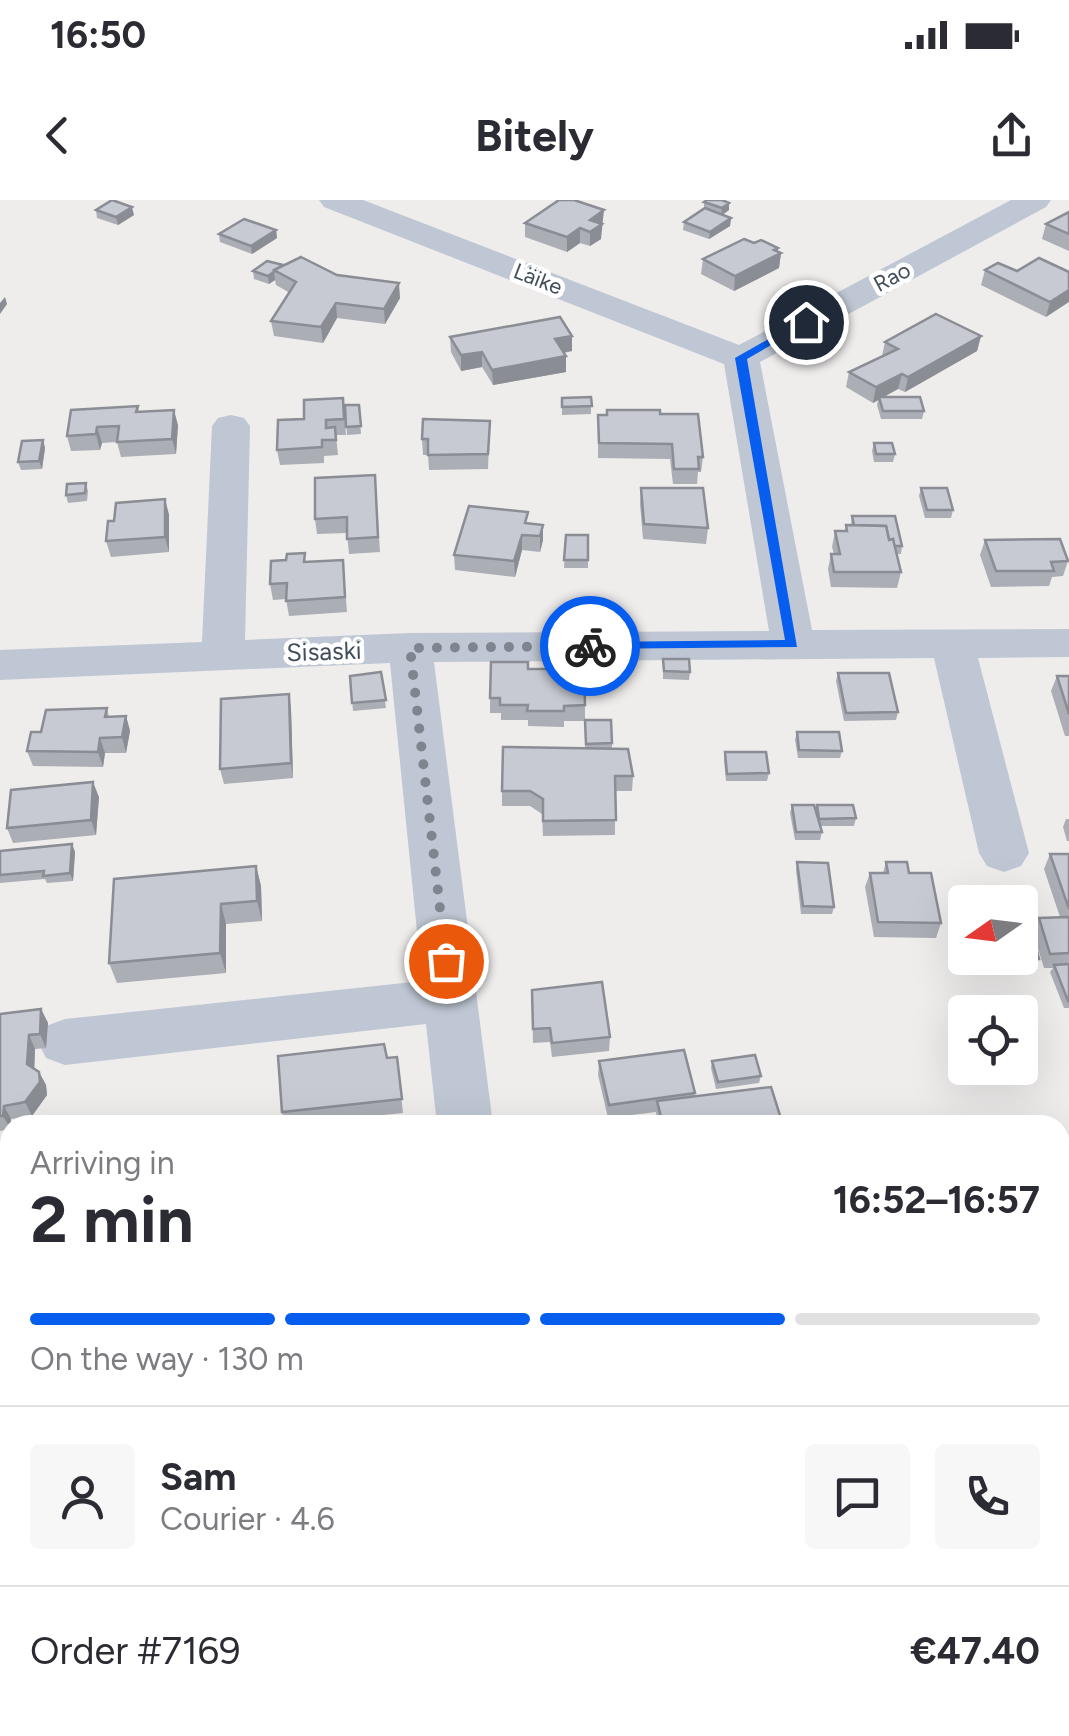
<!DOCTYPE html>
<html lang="en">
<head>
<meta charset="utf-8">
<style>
	:root { --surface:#fff; --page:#f7f7f7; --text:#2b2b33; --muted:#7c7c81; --line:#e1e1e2; --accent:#075eee }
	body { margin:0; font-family:Figtree,sans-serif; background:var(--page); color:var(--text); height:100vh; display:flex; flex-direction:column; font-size:38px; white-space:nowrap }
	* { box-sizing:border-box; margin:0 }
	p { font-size:32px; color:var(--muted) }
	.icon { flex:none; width:55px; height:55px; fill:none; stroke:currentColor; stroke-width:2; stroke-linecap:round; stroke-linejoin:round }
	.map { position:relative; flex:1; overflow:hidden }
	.side { position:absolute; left:0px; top:915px; width:1070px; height:622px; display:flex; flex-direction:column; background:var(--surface); border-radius:30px 30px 0 0; box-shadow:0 10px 40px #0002 }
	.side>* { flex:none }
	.needle { width:65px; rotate:256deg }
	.controls { position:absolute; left:948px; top:685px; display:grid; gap:20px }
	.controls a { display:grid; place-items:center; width:90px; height:90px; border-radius:10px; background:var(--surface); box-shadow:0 10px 40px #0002; font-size:50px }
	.pin { position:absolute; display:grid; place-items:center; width:85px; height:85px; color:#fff; margin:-42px; border:5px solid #fff; border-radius:50%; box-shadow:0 2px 10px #0007 }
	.courier { position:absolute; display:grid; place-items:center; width:100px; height:100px; margin:-50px; border:8px solid #075eee; border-radius:50%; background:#fff; color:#222; box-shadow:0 2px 12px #0007 }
	.head em { font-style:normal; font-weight:700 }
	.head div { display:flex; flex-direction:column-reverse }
	.head { display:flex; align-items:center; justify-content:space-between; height:170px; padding:0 30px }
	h1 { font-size:65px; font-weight:700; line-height:75px }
	.bar { display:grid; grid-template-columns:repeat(4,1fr); gap:15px 10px; align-content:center; height:120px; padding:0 30px }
	.bar i { height:12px; border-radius:8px; background:var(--line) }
	.bar .on { background:var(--accent) }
	.bar p { grid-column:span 4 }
	.line { display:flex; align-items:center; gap:25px; padding:0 30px; border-top:2px solid var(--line) }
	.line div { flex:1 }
	.round { display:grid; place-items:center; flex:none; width:105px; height:105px; border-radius:10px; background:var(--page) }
	.status { display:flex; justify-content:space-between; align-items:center; height:70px; padding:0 50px; background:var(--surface); direction:ltr }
	.status svg { height:28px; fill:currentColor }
	header { display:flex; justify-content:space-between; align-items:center; height:130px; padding:0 30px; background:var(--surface); font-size:45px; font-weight:700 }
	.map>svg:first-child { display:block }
</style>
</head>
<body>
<div class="status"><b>16:50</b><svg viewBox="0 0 49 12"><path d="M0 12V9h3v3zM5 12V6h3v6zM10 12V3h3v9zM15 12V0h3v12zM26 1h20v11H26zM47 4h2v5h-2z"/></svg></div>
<header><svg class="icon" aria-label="back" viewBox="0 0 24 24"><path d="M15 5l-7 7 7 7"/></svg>Bitely<svg class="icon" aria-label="share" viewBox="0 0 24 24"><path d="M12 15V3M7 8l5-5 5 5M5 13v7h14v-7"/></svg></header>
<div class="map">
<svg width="1069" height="1536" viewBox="0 0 1069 1536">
	<rect width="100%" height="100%" fill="#efecec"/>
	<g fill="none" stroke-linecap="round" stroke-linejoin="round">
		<g fill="#bec7d3" fill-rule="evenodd">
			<path d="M 319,0 L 363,0 L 739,145 L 1011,0 L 1051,0 L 1046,7 L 760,162 L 812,430 L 1069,429 L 1069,457 L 978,458 L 1029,653 L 1021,666 L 1004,672 L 987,666 L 979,653 L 934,458 L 434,462 L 493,925 L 437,925 L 426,824 L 65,865 L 46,858 L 38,842 L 46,826 L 65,819 L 422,781 L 390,463 L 0,480 L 0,450 L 202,442 L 212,226 L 218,218 L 231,215 L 244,218 L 250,226 L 245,440 L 410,433 L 769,431 L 724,164 L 324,7 Z"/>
			<path d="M 1069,1236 L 1069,1302 L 1060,1303 L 1060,1237 Z"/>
			<path d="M 498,1528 L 571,1528 L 573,1536 L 499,1536 Z"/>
		</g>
	</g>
	<g fill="#abaeb5">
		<path d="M 704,2 L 729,3 L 729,10 L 722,15 L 731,18 L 730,26 L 709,39 L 683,30 L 684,22 L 704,9 Z"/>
		<path d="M 96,10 L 134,15 L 118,25 L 97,18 Z"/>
		<path d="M 1069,12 L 1069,51 L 1042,39 L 1046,24 Z"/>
		<path d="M 525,23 L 604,25 L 601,26 L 601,39 L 590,46 L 580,43 L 567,52 L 525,37 Z"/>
		<path d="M 276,30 L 277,38 L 252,54 L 220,42 L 219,34 Z"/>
		<path d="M 754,43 L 778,48 L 778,51 L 781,53 L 779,68 L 734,91 L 701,74 L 703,59 Z"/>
		<path d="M 283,66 L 337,75 L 400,98 L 385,124 L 337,118 L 323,143 L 274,136 L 271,121 L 290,93 L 276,85 L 275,80 L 269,84 L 254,79 L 253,71 Z"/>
		<path d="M 985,70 L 1017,71 L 1069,72 L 1046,117 L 981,85 Z"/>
		<path d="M 572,136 L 572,151 L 564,153 L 566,156 L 566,172 L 493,185 L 482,167 L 461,171 L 451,152 L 450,137 Z"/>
		<path d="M 981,136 L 977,151 L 905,192 L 898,189 L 883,197 L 924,211 L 922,219 L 881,219 L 877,205 L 878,200 L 873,203 L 846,187 L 849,172 L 882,156 L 885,142 Z"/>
		<path d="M 591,197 L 591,214 L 562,215 L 562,198 Z"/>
		<path d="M 343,198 L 346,235 L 336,235 L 338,255 L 324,256 L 324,263 L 280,265 L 277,250 L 304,219 Z"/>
		<path d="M 345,205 L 359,205 L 361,234 L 347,235 Z"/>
		<path d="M 138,206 L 139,212 L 178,225 L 176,254 L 121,257 L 117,242 L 102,243 L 100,250 L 71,251 L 67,236 Z"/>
		<path d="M 660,214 L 703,257 L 701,272 L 698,272 L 697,284 L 673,284 L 670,259 L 598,258 L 598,215 Z"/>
		<path d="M 490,221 L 488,269 L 429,270 L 428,255 L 423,255 L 422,239 Z"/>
		<path d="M 43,240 L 45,248 L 42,269 L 21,270 L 18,262 Z"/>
		<path d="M 874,243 L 895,254 L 893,262 L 874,262 L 872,251 Z"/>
		<path d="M 375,275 L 380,352 L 349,354 L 347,333 L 317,334 L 315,319 Z"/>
		<path d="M 86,283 L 88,291 L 87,301 L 68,303 L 66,295 Z"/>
		<path d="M 641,288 L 708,328 L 706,344 L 643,339 L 640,304 Z"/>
		<path d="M 921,288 L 953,310 L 951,318 L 925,318 L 919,296 Z"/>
		<path d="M 165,299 L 169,315 L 169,352 L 111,357 L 106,341 L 114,321 Z"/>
		<path d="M 852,316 L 902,346 L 901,354 L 896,354 L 901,372 L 897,388 L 831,387 L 828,369 L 831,354 L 834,354 L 832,347 L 835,331 L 845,331 L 846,325 L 851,325 Z"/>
		<path d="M 528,323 L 543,325 L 543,340 L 540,352 L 522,350 L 515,377 L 455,370 L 454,355 Z"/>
		<path d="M 566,335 L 588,335 L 588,368 L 564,368 Z"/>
		<path d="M 985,340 L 1068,361 L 1063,376 L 1052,377 L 1049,386 L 991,387 L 980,355 Z"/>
		<path d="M 343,360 L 347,412 L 289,416 L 286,399 L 273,400 L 270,384 L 306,362 Z"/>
		<path d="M 663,459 L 690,472 L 689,480 L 663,479 Z"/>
		<path d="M 528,469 L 585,505 L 585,520 L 612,543 L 612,549 L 633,576 L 632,591 L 615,591 L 615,635 L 543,636 L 542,614 L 530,606 L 502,606 L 502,591 L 585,548 L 585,521 L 564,521 L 564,527 L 528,526 L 528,520 L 501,520 L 501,513 L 490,513 L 490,498 Z"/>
		<path d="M 381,472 L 386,508 L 353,511 L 350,476 Z"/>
		<path d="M 838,473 L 898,512 L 896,520 L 844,521 L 836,481 Z"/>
		<path d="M 1057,476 L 1069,476 L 1069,536 L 1065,536 L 1051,491 Z"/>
		<path d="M 289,494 L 291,509 L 293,578 L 224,584 L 220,569 Z"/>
		<path d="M 107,508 L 109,517 L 126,516 L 130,531 L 126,553 L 105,553 L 103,567 L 33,566 L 27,551 L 41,532 Z"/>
		<path d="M 797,532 L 842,551 L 840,558 L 798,558 L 795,540 Z"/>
		<path d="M 725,552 L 769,573 L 767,581 L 726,581 L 724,560 Z"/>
		<path d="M 99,597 L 96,635 L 13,643 L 7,628 Z"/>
		<path d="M 792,605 L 815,610 L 817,605 L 856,618 L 854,626 L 820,626 L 822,632 L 820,640 L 795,640 L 790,613 Z"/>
		<path d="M 1066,619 L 1069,619 L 1069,646 L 1069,641 L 1067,641 L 1063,627 Z"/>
		<path d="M 72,644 L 75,652 L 73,681 L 47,683 L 45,679 L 0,683 L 0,651 Z"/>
		<path d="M 1050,654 L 1069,654 L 1069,808 L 1064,808 L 1050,772 L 1053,768 L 1044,768 L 1033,733 L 1039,718 L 1060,717 L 1044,669 Z"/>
		<path d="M 797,662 L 834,707 L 832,714 L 801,714 L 796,670 Z"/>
		<path d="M 886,662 L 909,673 L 941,723 L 936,738 L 874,737 L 865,687 L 870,673 L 883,673 Z"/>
		<path d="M 256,666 L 261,686 L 262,721 L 226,724 L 226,773 L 117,783 L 109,763 Z"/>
		<path d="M 1000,758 L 1020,758 L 1039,759 L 1036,766 L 1002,767 Z"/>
		<path d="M 532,790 L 610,837 L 609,851 L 552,857 L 550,842 L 533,843 Z"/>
		<path d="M 41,809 L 48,823 L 46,848 L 35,849 L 34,869 L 39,872 L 46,885 L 47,895 L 32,916 L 11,919 L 10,929 L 0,931 L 0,814 Z"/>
		<path d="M 397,857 L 403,913 L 285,925 L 282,912 L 387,858 Z"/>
		<path d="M 599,861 L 695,893 L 695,897 L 783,925 L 658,925 L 656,912 L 608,918 L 598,875 Z"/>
		<path d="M 712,861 L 761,876 L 759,883 L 716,889 L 711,868 Z"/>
		<path d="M 1060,1091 L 1069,1116 L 1069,1132 L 1064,1138 L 1060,1139 Z"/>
	</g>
	<g fill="#8b8d94">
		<path d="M 729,3 L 729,10 L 721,16 L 722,8 Z"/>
		<path d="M 132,7 L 134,15 L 118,25 L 116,17 Z"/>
		<path d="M 604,10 L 601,39 L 590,46 L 590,20 Z"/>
		<path d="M 731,18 L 730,26 L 709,39 L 710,32 Z"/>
		<path d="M 580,28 L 580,43 L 567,52 L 567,37 Z"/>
		<path d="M 276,30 L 277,38 L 252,54 L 251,46 Z"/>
		<path d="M 778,48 L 777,55 L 781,53 L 779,68 L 734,91 L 735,76 Z"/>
		<path d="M 274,72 L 275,80 L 269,84 L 268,76 Z"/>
		<path d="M 399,83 L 400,98 L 385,124 L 384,109 Z"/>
		<path d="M 1069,90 L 1069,102 L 1046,117 L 1050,102 Z"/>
		<path d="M 5,97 L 7,104 L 0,114 L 0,103 Z"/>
		<path d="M 336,103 L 337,118 L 323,143 L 321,127 Z"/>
		<path d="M 572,136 L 572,151 L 555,154 L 555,139 Z"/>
		<path d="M 981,136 L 977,151 L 905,192 L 908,177 Z"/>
		<path d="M 482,152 L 482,167 L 461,171 L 461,155 Z"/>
		<path d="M 566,156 L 566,172 L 493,185 L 492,170 Z"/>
		<path d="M 902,174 L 898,189 L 873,203 L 876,187 Z"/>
		<path d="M 174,210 L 178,225 L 176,254 L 172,239 Z"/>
		<path d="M 97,227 L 102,243 L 100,250 L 96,234 Z"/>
		<path d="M 43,240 L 45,248 L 42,269 L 39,261 Z"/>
		<path d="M 165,299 L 169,315 L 169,352 L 165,337 Z"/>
		<path d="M 543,325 L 543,340 L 540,352 L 540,336 Z"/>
		<path d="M 522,335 L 522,350 L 515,377 L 514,361 Z"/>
		<path d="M 289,494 L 291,509 L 293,578 L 291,563 Z"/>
		<path d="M 126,516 L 130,531 L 126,553 L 122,537 Z"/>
		<path d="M 100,538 L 105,553 L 103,567 L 98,552 Z"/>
		<path d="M 93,582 L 99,597 L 96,635 L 91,620 Z"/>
		<path d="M 72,644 L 75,652 L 73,681 L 70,673 Z"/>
		<path d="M 256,666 L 261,686 L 262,721 L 257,701 Z"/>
		<path d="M 221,704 L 226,724 L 226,773 L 220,753 Z"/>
		<path d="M 41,809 L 48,823 L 46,848 L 40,834 Z"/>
		<path d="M 29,835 L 35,849 L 34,877 L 27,864 Z"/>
		<path d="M 39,872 L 46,885 L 47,895 L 32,916 L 25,902 Z"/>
		<path d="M 4,906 L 11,919 L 10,928 L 3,916 Z"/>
		<path d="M 3,1233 L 10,1241 L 8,1268 L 0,1259 Z"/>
		<path d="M 10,1291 L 10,1304 L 7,1305 L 1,1336 L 0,1295 Z"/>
	</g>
	<g fill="#c7cad3" stroke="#8b8d94" stroke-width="2.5">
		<path d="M 112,0 L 132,7 L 116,17 L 96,10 Z"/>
		<path d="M 559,0 L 574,0 L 604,10 L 590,20 L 602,24 L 590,32 L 580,28 L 567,37 L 525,23 Z"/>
		<path d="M 707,0 L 722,0 L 729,3 L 722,8 L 704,2 Z"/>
		<path d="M 705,8 L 731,18 L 710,32 L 684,22 Z"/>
		<path d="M 1069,12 L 1069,34 L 1046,24 Z"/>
		<path d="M 244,19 L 276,30 L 251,46 L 219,34 Z"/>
		<path d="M 744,39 L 754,43 L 761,40 L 778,48 L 774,50 L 781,53 L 735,76 L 703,59 Z"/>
		<path d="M 301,57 L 337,75 L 399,83 L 384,109 L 336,103 L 321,127 L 271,121 L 296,82 L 274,70 Z"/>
		<path d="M 1039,58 L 1069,72 L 1069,90 L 1050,102 L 985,70 L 998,63 L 1017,71 Z"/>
		<path d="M 267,61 L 283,65 L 274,70 L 275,71 L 268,76 L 253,71 Z"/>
		<path d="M 936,114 L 981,136 L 908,177 L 902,174 L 876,187 L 849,172 L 898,149 L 885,142 Z"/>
		<path d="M 560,117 L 572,136 L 555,139 L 566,156 L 492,170 L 482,152 L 461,155 L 450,137 Z"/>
		<path d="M 591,197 L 592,206 L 562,207 L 562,198 Z"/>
		<path d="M 879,197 L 920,197 L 924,211 L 883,211 Z"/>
		<path d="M 343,198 L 344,219 L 326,220 L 326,228 L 335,227 L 336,240 L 322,240 L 322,247 L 277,250 L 278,220 L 304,219 L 304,200 Z"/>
		<path d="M 345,205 L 359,205 L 361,226 L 346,227 Z"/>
		<path d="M 138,206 L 136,212 L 174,210 L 172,239 L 117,242 L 119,226 L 97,227 L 96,234 L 67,236 L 71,210 Z"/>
		<path d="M 607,210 L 660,210 L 660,214 L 698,214 L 703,257 L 698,257 L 699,269 L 674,269 L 672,244 L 599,243 L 598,215 L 607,215 Z"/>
		<path d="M 423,219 L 490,221 L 488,254 L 428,255 L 428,239 L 422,239 Z"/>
		<path d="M 43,240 L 39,261 L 18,262 L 22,241 Z"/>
		<path d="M 874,243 L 892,243 L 895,254 L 876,254 Z"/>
		<path d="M 375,275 L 378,337 L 347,339 L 347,317 L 315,319 L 315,278 Z"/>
		<path d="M 86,283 L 85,293 L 66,295 L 67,284 Z"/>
		<path d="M 641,288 L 703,288 L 708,328 L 644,324 Z"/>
		<path d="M 921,288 L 947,288 L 953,310 L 927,310 Z"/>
		<path d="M 165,299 L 165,337 L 106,341 L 108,321 L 114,321 L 116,303 Z"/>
		<path d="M 469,306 L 528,312 L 525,323 L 543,325 L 540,336 L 522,335 L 514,361 L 454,355 Z"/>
		<path d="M 852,316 L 895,316 L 902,346 L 894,346 L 893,339 L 889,340 L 886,326 L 854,325 Z"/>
		<path d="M 846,325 L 886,326 L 889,340 L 893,339 L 901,372 L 834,372 L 831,354 L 840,354 L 835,331 L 847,331 Z"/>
		<path d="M 566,335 L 588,335 L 588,360 L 564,360 Z"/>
		<path d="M 1060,339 L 1068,361 L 1051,362 L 1054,371 L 996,371 L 985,340 Z"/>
		<path d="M 305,353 L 304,362 L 343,360 L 345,397 L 286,401 L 287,383 L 270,384 L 271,361 L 286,360 L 287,354 Z"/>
		<path d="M 663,459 L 689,459 L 690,472 L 664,471 Z"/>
		<path d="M 491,462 L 528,462 L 528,469 L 584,469 L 585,505 L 564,506 L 564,511 L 527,511 L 528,505 L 500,505 L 500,498 L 490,498 Z"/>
		<path d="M 381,472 L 386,500 L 352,503 L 350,476 Z"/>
		<path d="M 838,473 L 889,473 L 898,512 L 846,513 Z"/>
		<path d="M 1057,476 L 1069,476 L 1069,514 Z"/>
		<path d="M 289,494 L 291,563 L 220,569 L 221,499 Z"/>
		<path d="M 107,508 L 105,517 L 126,516 L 122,537 L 100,538 L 98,552 L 27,551 L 31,532 L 41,532 L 46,510 Z"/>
		<path d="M 585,520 L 611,520 L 612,543 L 586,544 Z"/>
		<path d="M 797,532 L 839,532 L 842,551 L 799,550 Z"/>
		<path d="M 503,547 L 628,549 L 633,576 L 615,576 L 616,620 L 543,621 L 543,599 L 530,591 L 502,591 Z"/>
		<path d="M 725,552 L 766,552 L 769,573 L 727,574 Z"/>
		<path d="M 93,582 L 91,620 L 7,628 L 11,590 Z"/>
		<path d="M 792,605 L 814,605 L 822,632 L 796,632 Z"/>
		<path d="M 817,605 L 853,605 L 856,618 L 819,619 Z"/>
		<path d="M 72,644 L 70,673 L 43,676 L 44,671 L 0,675 L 0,651 Z"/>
		<path d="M 1050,654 L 1069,654 L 1069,709 Z"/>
		<path d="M 797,662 L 828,663 L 834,707 L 803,706 Z"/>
		<path d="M 886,662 L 907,662 L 909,673 L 931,673 L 941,723 L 878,722 L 870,673 L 888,673 Z"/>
		<path d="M 256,666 L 257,701 L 221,704 L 220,753 L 109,763 L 114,679 Z"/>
		<path d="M 1069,717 L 1069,753 L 1050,754 L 1039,718 Z"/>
		<path d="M 1029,721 L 1039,759 L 1006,759 L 1005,758 L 1020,758 L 1020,722 Z"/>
		<path d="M 1069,764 L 1069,801 L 1068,801 L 1054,765 Z"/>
		<path d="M 602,782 L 610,837 L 552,843 L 550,828 L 533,829 L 532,790 Z"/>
		<path d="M 41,809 L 40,834 L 29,835 L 27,864 L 39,872 L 40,882 L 25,902 L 4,906 L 3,916 L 0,916 L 0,814 Z"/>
		<path d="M 384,844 L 387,858 L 397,857 L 402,899 L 282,912 L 278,856 Z"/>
		<path d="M 684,850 L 695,893 L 609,905 L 599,861 Z"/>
		<path d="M 755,855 L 761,876 L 718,882 L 712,861 Z"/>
		<path d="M 771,887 L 783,925 L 663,925 L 657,901 Z"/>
		<path d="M 1060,1091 L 1069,1116 L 1069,1127 L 1060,1128 Z"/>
		<path d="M 0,1233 L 3,1233 L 0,1254 Z"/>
		<path d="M 0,1259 L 10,1259 L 10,1291 L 0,1295 Z"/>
		<path d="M 345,1528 L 440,1528 L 441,1536 L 345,1536 Z"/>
		<path d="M 704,1528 L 821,1528 L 823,1536 L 706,1536 Z"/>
	</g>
	<path fill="#075eee" d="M 802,120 L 811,122 L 747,159 L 797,447 L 585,449 L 585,443 L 590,442 L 785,440 L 735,158 Z"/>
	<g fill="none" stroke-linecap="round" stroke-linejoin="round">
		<path stroke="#7f858e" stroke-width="10" stroke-dasharray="0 18" d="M 446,761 L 410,448 L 590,446"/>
	</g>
	<g text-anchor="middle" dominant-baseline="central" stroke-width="9" stroke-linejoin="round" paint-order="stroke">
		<g font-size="22" fill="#434e5b" stroke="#fff">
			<text transform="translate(892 77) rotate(-28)">Rao</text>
			<text transform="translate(538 79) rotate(21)">Läike</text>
		</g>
		<g font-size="25" fill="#434e5b" stroke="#fff">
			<text transform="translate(324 451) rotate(-2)">Sisaski</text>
		</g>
	</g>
</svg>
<div class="controls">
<a><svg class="needle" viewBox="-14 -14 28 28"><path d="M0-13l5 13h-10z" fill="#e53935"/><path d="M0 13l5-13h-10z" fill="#7c7c81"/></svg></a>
<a><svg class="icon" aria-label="locate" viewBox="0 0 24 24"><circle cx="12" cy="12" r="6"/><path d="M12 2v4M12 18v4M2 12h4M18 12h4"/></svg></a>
</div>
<div class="pin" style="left:446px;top:761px;background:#ea580c"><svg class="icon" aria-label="bag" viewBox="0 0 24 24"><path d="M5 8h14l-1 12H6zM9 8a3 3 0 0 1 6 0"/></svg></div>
<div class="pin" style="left:806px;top:122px;background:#1f2937"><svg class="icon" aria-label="home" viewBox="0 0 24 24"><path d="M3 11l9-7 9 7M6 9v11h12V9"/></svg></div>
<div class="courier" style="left:590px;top:446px"><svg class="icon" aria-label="bike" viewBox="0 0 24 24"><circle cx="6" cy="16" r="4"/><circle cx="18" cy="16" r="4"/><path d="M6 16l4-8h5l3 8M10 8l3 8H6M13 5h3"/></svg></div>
<section class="side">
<div class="head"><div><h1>2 min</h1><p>Arriving in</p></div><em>16:52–16:57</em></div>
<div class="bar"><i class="on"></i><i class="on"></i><i class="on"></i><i></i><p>On the way · 130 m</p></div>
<div class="line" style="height:180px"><a class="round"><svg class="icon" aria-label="person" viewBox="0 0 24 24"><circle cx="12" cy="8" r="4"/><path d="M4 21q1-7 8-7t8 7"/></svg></a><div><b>Sam</b><p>Courier · 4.6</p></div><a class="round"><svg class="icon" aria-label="chat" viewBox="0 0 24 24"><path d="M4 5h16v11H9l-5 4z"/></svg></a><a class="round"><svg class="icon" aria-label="phone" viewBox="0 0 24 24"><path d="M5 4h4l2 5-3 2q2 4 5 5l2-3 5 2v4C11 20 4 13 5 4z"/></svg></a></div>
<div class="line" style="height:130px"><div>Order #7169</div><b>€47.40</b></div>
</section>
</div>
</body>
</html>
